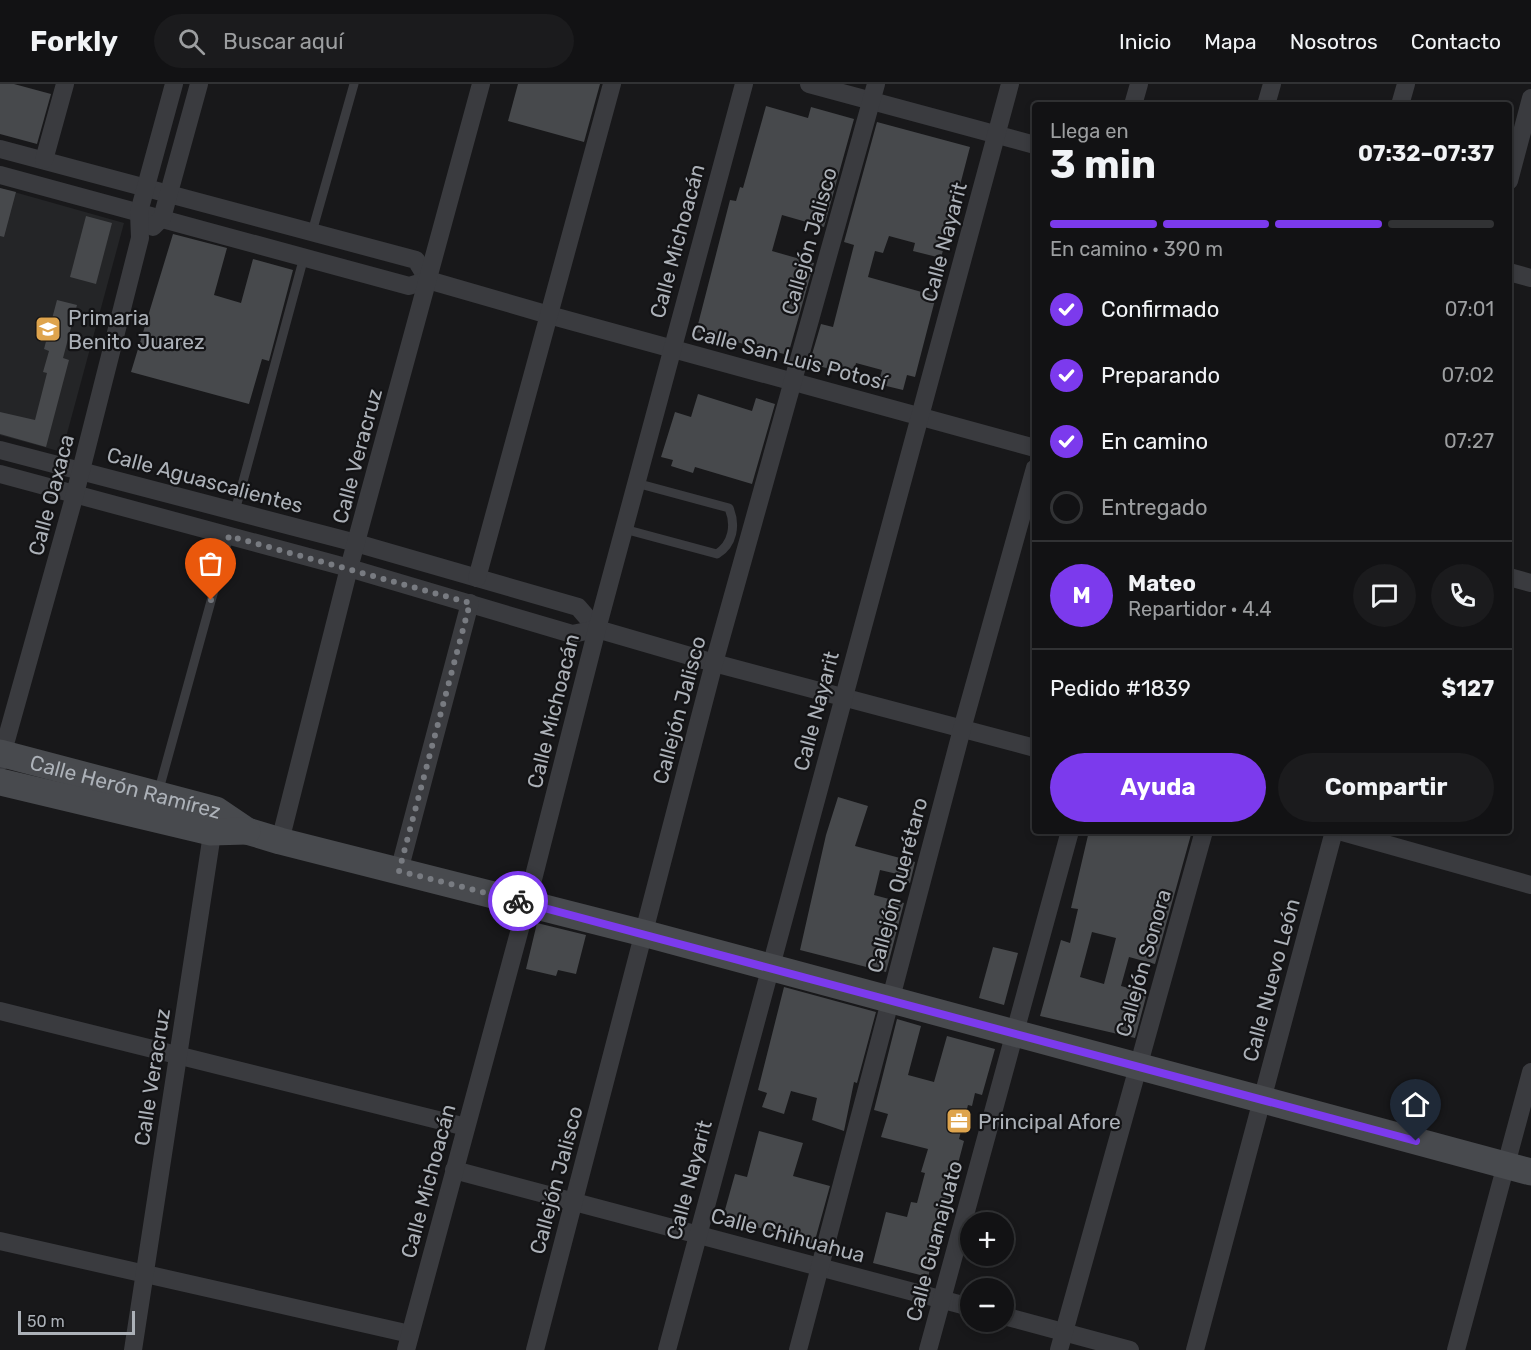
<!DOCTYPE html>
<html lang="es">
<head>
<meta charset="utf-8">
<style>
	:root { --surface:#121214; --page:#1b1b1d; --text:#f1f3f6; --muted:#9c9ea0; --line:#313234; --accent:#7c3aed }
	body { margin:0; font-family:Rubik,sans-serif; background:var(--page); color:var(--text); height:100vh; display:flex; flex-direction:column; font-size:22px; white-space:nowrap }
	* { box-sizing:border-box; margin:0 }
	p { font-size:20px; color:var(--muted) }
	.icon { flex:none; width:33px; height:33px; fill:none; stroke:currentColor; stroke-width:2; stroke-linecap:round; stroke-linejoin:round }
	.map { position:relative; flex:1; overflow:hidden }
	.details { position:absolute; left:1032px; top:18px; width:480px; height:732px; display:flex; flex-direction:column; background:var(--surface); border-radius:6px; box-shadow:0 3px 9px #0003,0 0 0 2px var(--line) }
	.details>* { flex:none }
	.tools { position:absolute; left:960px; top:1128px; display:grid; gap:12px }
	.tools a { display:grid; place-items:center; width:54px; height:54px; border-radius:50%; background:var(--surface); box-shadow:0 3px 9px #0003,0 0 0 2px var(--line); font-size:30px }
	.scale { position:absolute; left:18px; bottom:15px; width:117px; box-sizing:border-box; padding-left:6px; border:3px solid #acb1b8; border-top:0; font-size:16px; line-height:21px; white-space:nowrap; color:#acb1b8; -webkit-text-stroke:4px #131315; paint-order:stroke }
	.pin { position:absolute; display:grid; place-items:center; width:51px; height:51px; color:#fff; margin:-62px -26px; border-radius:50% 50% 50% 0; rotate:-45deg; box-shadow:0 0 6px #0007 }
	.pin .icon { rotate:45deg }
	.courier { position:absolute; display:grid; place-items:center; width:60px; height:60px; margin:-30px; border:4px solid #7c3aed; border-radius:50%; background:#fff; color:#222; box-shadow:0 2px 8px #0007 }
	.head em { font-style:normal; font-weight:700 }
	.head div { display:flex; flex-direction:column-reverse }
	.head { display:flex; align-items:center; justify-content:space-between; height:102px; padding:0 18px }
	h1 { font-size:39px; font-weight:700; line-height:45px }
	.bar { display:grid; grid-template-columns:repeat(4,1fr); gap:9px 6px; align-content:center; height:72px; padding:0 18px }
	.bar i { height:8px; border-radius:4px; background:var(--line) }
	.bar .on { background:var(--accent) }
	.bar p { grid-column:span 4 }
	.line { display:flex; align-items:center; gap:15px; padding:0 18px; border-top:2px solid var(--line) }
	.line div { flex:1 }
	.round { display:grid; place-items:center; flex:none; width:63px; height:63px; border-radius:32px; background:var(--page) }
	ol { padding:0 18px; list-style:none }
	li { display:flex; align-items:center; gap:18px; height:66px }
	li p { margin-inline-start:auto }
	li .icon { padding:6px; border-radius:50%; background:var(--accent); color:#fff; stroke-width:4 }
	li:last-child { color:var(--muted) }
	li i { width:33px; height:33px; border:3px solid var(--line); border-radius:50% }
	.cta { display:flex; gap:12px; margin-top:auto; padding:12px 18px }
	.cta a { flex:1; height:69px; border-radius:36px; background:var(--accent); color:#fff; font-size:24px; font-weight:700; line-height:69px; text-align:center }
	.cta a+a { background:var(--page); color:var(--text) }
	header { display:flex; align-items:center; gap:36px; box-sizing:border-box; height:84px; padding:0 30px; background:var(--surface); border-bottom:2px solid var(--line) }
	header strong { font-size:28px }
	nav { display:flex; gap:33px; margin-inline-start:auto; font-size:21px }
	.search { width:420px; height:54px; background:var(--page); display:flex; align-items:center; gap:15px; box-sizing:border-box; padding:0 21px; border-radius:33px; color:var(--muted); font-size:22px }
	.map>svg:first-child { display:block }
</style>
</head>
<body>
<header>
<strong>Forkly</strong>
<div class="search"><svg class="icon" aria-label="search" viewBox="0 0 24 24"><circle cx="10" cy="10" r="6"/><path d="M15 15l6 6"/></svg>Buscar aquí</div>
<nav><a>Inicio</a><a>Mapa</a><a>Nosotros</a><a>Contacto</a></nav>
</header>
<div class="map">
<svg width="1531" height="1266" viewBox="0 0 1531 1266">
	<rect width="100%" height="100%" fill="#18181a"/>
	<path fill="#242527" d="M 0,104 L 124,139 L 62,368 L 0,351 Z"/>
	<g fill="#47494c" fill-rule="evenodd">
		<path d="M 0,0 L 14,0 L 51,10 L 37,60 L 0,50 Z"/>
		<path d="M 518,0 L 600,0 L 584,58 L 508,37 Z"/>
		<path d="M 766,22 L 808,34 L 811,23 L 854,35 L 824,143 L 782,131 L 772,167 L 814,179 L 788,271 L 696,248 L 730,116 L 736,117 L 740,103 L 743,104 Z"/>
		<path d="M 877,38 L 970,63 L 941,174 L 913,167 L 915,159 L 889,152 L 883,169 L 875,167 L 868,193 L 936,212 L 915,293 L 907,291 L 903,306 L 878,300 L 882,286 L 856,279 L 853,291 L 811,280 L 810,277 L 821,240 L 833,243 L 854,161 L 844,158 Z"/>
		<path d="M 0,104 L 16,108 L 4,153 L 0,152 Z"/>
		<path d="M 86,132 L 112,139 L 96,200 L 70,193 Z"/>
		<path d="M 173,150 L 227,164 L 214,211 L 241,219 L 253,175 L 293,186 L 269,277 L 262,275 L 249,320 L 131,288 Z"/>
		<path d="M 57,216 L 77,221 L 63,274 L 69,276 L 46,363 L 0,350 L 0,328 L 35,336 L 47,289 L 43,288 L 49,267 L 44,265 Z"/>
		<path d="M 698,310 L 752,327 L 756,314 L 775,320 L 752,400 L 695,383 L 693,389 L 671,382 L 673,376 L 661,373 L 675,328 L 691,333 Z"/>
		<path d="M 838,713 L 868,722 L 855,762 L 915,778 L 910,799 L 905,798 L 906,792 L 880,786 L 874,811 L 904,819 L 886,888 L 800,866 L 826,751 Z"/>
		<path d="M 1089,747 L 1192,747 L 1155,880 L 1129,873 L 1121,902 L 1147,909 L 1135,954 L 1040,932 L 1061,856 L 1070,859 L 1078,825 L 1071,824 ZM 1092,848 L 1116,854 L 1104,900 L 1080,893 Z"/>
		<path d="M 537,839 L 586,851 L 576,890 L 558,886 L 556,892 L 526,885 Z"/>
		<path d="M 993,863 L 1018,869 L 1004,921 L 979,914 Z"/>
		<path d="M 784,903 L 876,928 L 857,999 L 854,998 L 844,1047 L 812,1036 L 817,1014 L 791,1007 L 784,1030 L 762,1023 L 767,1009 L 758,1006 Z"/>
		<path d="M 897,935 L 921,942 L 908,991 L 934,998 L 947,952 L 995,965 L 982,1011 L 975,1009 L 972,1022 L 968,1021 L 959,1055 L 964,1057 L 928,1193 L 873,1179 L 886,1128 L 907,1133 L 911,1118 L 917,1119 L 925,1089 L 921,1088 L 928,1065 L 881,1053 L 888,1030 L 874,1026 Z"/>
		<path d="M 759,1047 L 803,1059 L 793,1092 L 830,1102 L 814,1160 L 723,1133 L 735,1090 L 747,1093 Z"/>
	</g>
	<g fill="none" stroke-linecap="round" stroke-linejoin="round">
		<g stroke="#3a3b3f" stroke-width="9">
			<path d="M 312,148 L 354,0"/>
			<path d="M 235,427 L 304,173"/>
			<path d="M 624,445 L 717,470 C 733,460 736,441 729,424 L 636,399"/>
			<path d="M 158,709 L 229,452"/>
		</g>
		<g stroke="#3a3b3f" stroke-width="18">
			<path d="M 809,0 L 1035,61"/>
			<path d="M 1133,21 L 1139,0"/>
			<path d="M 1266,21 L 1272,0"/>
			<path d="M 1400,21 L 1406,0"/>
			<path d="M 0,65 L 416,176 L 428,196"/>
			<path d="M 44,76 L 65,0"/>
			<path d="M 0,91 L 409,202 L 428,196 L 549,231 L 1035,364"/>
			<path d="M 1509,97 L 1531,14"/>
			<path d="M 153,143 L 162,134 L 199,0"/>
			<path d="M 1509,188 L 1531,194"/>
			<path d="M 0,366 L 356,459 L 578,523 L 597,545"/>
			<path d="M 0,390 L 349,484 L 572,550 L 597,545 L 714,579 L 1035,664"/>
			<path d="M 1509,493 L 1531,499"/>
			<path d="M 477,494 L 612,0"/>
			<path d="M 0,678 L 75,410 L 140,154 L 139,128 L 174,0"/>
			<path d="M 1339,747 L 1531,801"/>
			<path d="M 280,757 L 349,484 L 481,0"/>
			<path d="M 399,787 L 470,519"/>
			<path d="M 0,927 L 466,1043"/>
			<path d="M 454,1086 L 970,1223"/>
			<path d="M 0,1157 L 410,1250"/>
			<path d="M 1004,1232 L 1130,1266"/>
			<path d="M 133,1266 L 214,737"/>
			<path d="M 406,1266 L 527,819 L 597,545 L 744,0"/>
			<path d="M 535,1266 L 714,579 L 876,0"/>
			<path d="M 667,1266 L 1010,0"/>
			<path d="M 798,1266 L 962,645 L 1035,384"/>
			<path d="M 928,1266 L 1070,747"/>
			<path d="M 1059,1266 L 1204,747"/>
			<path d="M 1195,1266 L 1334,747"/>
			<path d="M 1456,1266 L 1531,988"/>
		</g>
		<g stroke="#484a4e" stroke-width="27">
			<path id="s1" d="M 0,669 L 216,726 L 247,747 L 280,757 L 643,849 L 1531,1088"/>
			<path d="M 0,698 L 211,748 L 247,747"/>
		</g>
	</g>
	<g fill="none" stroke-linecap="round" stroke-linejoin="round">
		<path stroke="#787b81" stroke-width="6" stroke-dasharray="0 10.8" d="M 211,516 L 229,452 L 470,519 L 399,787 L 518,817"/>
		<path stroke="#7c3aed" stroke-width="8" d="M 518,817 L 1416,1057"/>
	</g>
	<defs>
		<g id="school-square" transform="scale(1.35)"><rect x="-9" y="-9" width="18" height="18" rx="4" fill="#dea44d" stroke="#131315"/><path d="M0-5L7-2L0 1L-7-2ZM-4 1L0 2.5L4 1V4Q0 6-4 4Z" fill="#fff"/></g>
		<g id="office-square" transform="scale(1.35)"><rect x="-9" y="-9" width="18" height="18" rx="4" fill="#dea44d" stroke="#131315"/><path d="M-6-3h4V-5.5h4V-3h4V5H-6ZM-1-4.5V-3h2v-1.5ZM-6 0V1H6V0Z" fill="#fff"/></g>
	</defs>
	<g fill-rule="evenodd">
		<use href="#school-square" x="48" y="245"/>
		<use href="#office-square" x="959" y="1037"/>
	</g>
	<g text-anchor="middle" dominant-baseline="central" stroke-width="4.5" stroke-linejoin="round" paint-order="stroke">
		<g font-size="21" fill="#acb1b8" stroke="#131315">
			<text transform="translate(677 157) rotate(-75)">Calle Michoacán</text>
			<text transform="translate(809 157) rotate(-74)">Callejón Jalisco</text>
			<text transform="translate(944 158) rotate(-75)">Calle Nayarit</text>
			<text transform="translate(789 273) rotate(15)">Calle San Luis Potosí</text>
			<text transform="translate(357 372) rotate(-75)">Calle Veracruz</text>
			<text transform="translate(205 396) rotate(15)">Calle Aguascalientes</text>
			<text transform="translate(51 411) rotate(-75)">Calle Oaxaca</text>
			<text transform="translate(679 626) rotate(-75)">Callejón Jalisco</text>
			<text transform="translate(553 627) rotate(-76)">Calle Michoacán</text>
			<text transform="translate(816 627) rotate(-75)">Calle Nayarit</text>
			<text stroke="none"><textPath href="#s1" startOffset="130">Calle Herón Ramírez</textPath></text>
			<text transform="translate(897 801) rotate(-75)">Callejón Querétaro</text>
			<text transform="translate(1143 879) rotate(-74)">Callejón Sonora</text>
			<text transform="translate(1271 896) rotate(-75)">Calle Nuevo León</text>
			<text transform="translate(152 993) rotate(-81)">Calle Veracruz</text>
			<text transform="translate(556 1096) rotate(-75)">Callejón Jalisco</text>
			<text transform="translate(689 1096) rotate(-75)">Calle Nayarit</text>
			<text transform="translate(428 1097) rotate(-75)">Calle Michoacán</text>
			<text transform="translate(788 1151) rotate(15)">Calle Chihuahua</text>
			<text transform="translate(934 1157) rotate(-75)">Calle Guanajuato</text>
		</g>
		<g font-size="21" fill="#acb1b8" stroke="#131315" text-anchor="start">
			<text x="68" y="233">Primaria<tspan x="68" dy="24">Benito Juarez</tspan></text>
			<text x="978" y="1037">Principal Afore</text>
		</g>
	</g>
</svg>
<div class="tools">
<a>+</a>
<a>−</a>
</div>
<div class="scale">50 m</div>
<div class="pin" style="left:211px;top:516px;background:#ea580c"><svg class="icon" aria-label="bag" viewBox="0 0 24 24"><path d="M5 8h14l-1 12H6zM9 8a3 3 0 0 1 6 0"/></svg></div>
<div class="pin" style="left:1416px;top:1057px;background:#1f2937"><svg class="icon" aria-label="home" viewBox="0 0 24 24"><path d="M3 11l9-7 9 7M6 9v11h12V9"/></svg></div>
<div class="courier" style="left:518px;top:817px"><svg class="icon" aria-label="bike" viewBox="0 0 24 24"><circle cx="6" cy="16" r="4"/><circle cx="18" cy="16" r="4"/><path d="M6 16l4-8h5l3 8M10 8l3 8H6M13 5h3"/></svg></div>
<section class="details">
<div class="head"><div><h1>3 min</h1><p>Llega en</p></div><em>07:32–07:37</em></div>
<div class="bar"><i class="on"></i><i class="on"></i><i class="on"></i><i></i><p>En camino · 390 m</p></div>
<ol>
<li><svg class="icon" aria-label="check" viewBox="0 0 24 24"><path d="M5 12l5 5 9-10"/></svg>Confirmado<p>07:01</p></li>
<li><svg class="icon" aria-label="check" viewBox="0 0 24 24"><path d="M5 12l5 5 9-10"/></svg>Preparando<p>07:02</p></li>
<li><svg class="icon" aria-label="check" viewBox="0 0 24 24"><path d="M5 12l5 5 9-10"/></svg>En camino<p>07:27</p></li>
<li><i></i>Entregado</li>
</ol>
<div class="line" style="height:108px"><b class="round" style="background:var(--accent);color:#fff">M</b><div><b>Mateo</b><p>Repartidor · 4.4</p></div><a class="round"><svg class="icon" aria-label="chat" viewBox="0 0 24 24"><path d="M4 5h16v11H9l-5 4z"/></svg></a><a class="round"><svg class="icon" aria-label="phone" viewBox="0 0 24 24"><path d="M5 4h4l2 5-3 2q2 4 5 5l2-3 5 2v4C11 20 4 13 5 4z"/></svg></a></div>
<div class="line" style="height:78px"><div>Pedido #1839</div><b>$127</b></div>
<div class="cta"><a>Ayuda</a><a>Compartir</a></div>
</section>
</div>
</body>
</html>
